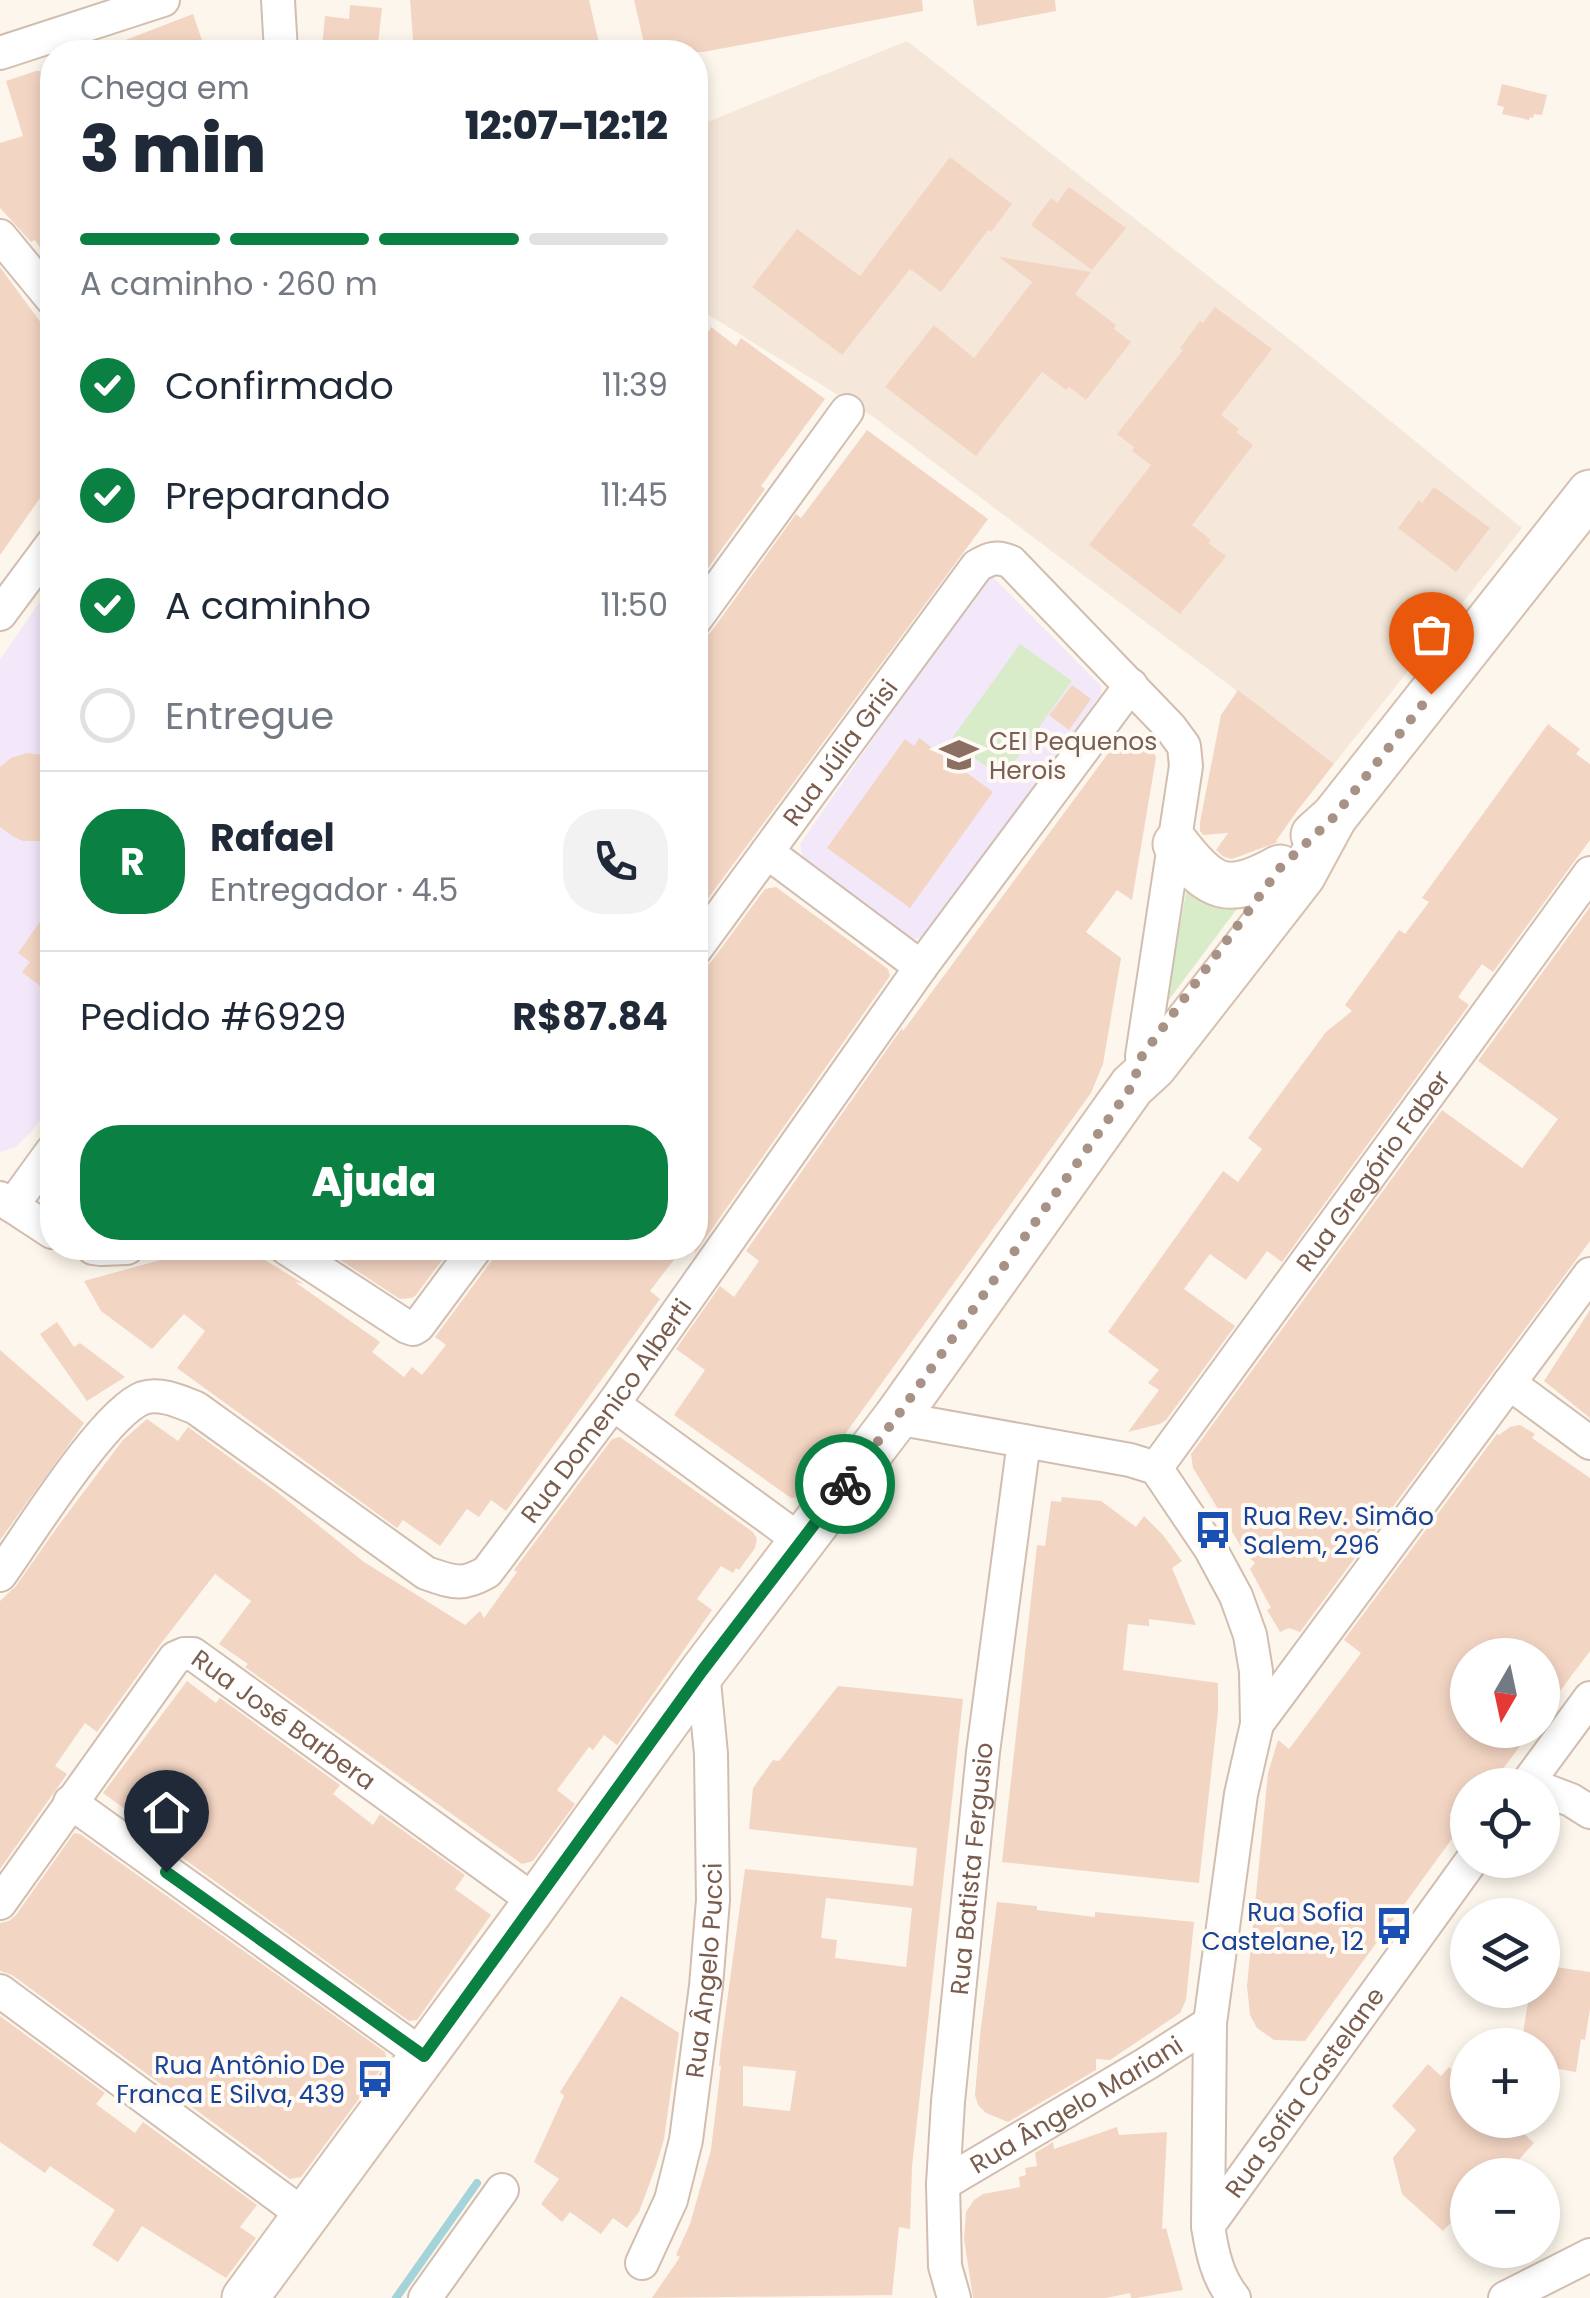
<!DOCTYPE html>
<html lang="pt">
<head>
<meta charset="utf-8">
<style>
	:root { --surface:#fff; --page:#f2f2f3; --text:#1f2937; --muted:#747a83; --line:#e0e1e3; --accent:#0b8043 }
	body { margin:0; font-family:Poppins,sans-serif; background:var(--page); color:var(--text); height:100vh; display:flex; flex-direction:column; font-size:38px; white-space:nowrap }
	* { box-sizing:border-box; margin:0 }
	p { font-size:32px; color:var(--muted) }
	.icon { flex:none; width:55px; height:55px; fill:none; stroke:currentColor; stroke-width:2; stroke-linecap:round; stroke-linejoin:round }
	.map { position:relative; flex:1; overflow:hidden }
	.side { position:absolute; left:40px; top:40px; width:668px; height:1220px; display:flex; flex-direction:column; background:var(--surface); border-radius:40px; box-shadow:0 5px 15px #0003 }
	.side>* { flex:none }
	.needle { width:65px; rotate:189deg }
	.controls { position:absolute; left:1450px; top:1638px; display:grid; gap:20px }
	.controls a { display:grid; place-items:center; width:110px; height:110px; border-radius:50%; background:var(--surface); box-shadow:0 5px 15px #0003; font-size:50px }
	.pin { position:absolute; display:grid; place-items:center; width:85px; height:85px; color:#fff; margin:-102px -42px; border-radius:50% 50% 50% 0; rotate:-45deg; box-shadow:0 0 10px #0007 }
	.pin .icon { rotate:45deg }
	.courier { position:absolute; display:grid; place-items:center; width:100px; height:100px; margin:-50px; border:8px solid #0b8043; border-radius:50%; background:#fff; color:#222; box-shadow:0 2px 12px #0007 }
	.headline em { font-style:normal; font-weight:800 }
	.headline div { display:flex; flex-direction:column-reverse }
	.headline { display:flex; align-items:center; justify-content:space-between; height:170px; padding:0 40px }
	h1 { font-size:65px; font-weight:800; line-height:75px }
	.bar { display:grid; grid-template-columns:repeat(4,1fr); gap:15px 10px; align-content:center; height:120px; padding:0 40px }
	.bar i { height:12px; border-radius:8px; background:var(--line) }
	.bar .selected { background:var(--accent) }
	.bar p { grid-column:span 4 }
	.line { display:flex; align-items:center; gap:25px; padding:0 40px; border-top:2px solid var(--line) }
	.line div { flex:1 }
	.round { display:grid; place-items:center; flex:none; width:105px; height:105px; border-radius:40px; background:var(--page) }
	ol { padding:0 40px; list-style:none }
	li { display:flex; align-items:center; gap:30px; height:110px }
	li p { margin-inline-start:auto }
	li .icon { padding:10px; border-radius:50%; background:var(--accent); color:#fff; stroke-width:4 }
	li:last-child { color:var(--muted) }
	li i { width:55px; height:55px; border:5px solid var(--line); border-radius:50% }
	.primary-button { display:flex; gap:20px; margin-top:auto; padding:20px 40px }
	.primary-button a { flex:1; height:115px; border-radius:40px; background:var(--accent); color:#fff; font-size:40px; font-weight:800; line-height:115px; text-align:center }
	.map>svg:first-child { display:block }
</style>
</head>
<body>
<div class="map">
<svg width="1590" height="2298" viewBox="0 0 1590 2298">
	<rect width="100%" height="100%" fill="#fdf6ec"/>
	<path fill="#f5e8da" d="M 907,41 L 1298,346 L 1522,528 L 1334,764 L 875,418 L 704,312 L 695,294 L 698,270 L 695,267 L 695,221 L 706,204 L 695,182 L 695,127 Z"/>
	<g fill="#f3e8fa">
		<path d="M 993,577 L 1101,686 L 1101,694 L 926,936 L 914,939 L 803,860 L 800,844 L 983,581 Z"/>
		<path d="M 52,584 L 52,1102 L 32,1131 L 16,1147 L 0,1152 L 0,660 Z"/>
	</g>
	<g fill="#d8ecc9">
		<path d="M 1020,644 L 1072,681 L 1003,778 L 950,741 Z"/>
		<path d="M 1189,877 L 1248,894 L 1165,1005 Z"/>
	</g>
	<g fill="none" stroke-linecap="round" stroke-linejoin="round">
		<path stroke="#a5d3da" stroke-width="8" d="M 396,2298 L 477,2183"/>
	</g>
	<g fill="#f3d5c3" fill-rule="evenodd">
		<path d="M 410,0 L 589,0 L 601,52 L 414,52 Z"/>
		<path d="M 634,0 L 922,0 L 923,11 L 703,52 L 646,52 Z"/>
		<path d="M 973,0 L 1055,0 L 1056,11 L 977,26 Z"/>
		<path d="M 350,5 L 382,8 L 377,52 L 322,48 L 325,16 L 349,19 Z"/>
		<path d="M 193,14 L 206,52 L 97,52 L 97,51 Z"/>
		<path d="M 36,71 L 44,71 L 52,94 L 52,266 L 35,240 L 31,242 L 0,208 L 0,143 L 23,136 L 6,81 Z"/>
		<path d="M 1502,84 L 1547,95 L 1542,115 L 1534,114 L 1533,118 L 1530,117 L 1529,120 L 1502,114 L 1504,107 L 1497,105 Z"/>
		<path d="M 950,157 L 1012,204 L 991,232 L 988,230 L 941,292 L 910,269 L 842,355 L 752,287 L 797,229 L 860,276 Z"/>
		<path d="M 1069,187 L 1126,228 L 1092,270 L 1031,225 L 1051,198 L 1057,203 Z"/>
		<path d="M 999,257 L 1091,272 L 1075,294 L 1116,325 L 1114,329 L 1131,342 L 1086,400 L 1069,387 L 1066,390 L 1042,372 L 976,456 L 885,387 L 934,325 L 974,358 L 1032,282 Z"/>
		<path d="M 0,267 L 44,327 L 52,342 L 52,481 L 0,555 Z"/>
		<path d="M 1215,307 L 1272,349 L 1221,415 L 1239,429 L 1236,432 L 1253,445 L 1192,525 L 1211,540 L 1208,543 L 1226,556 L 1180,614 L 1089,545 L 1151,465 L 1132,451 L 1134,447 L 1117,434 L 1183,350 L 1180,348 L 1200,321 L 1203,323 Z"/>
		<path d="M 695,320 L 709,331 L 711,327 L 736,346 L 741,338 L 825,399 L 761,486 L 765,489 L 695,586 L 695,453 L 702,444 L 695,438 Z"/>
		<path d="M 867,430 L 988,519 L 695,916 L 695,640 L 704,638 L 711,632 L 796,514 L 801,518 Z"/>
		<path d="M 1434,487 L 1490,528 L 1456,572 L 1398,528 L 1419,500 L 1422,503 Z"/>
		<path d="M 1072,685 L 1091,699 L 1069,730 L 1049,715 Z"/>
		<path d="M 1238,690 L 1334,764 L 1297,811 L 1276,841 L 1278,842 L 1232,859 L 1224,857 L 1216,850 L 1228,833 L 1203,835 L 1200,831 L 1200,822 L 1221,715 Z"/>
		<path d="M 1548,724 L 1580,749 L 1576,754 L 1590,764 L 1590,840 L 1493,972 L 1482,964 L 1458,997 L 1469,1005 L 1282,1262 L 1267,1251 L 1246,1280 L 1210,1254 L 1184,1289 L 1235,1326 L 1166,1420 L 1160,1424 L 1128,1432 L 1159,1390 L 1148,1383 L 1159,1370 L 1108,1332 L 1223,1171 L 1238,1182 L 1262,1149 L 1248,1138 L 1326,1032 L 1352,1011 L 1345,1005 L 1399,930 L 1405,934 L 1429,902 L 1422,898 Z"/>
		<path d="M 1135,732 L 1145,734 L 1150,739 L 1156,758 L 1132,900 L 1117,890 L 1086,932 L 1121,958 L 1103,1064 L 1091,1093 L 804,1491 L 798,1497 L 791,1498 L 674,1415 L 705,1370 L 676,1349 L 720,1286 L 734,1297 L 759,1261 L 746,1251 L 902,1028 L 903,1031 L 1118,740 L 1124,745 Z"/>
		<path d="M 919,738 L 993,792 L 910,908 L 827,848 L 905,739 L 914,746 Z"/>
		<path d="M 27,753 L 52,756 L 52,838 L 41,841 L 23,841 L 14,837 L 0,827 L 0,767 L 11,758 Z"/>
		<path d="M 776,887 L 888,969 L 890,976 L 695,1253 L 695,970 L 704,968 L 711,962 L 765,889 Z"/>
		<path d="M 52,905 L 52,995 L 22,972 L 30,962 L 18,953 Z"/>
		<path d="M 1590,907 L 1590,1241 L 1300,1632 L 1289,1628 L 1280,1632 L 1267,1610 L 1271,1608 L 1250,1569 L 1255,1563 L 1245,1553 L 1193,1468 L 1191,1454 L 1442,1110 L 1522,1168 L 1558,1119 L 1478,1061 Z"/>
		<path d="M 322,1248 L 451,1248 L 416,1295 L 412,1298 L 400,1299 Z"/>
		<path d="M 501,1248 L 683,1248 L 650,1291 L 660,1299 L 506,1511 L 491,1500 L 479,1517 L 467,1509 L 440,1546 L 403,1520 L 397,1528 L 177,1368 L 205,1331 L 184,1314 L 152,1349 L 101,1311 L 84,1281 L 164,1259 L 212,1249 L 252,1252 L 304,1284 L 295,1282 L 380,1342 L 372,1352 L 404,1377 L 412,1367 L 422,1375 L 446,1345 L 435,1337 Z"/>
		<path d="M 1590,1310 L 1590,1418 L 1544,1381 Z"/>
		<path d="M 57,1322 L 74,1347 L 80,1343 L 125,1377 L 87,1401 L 40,1334 Z"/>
		<path d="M 0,1350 L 84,1423 L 0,1540 Z"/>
		<path d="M 147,1419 L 178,1441 L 188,1427 L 277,1492 L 364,1562 L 465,1625 L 480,1611 L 484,1618 L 517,1572 L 514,1570 L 612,1439 L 620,1437 L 753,1532 L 757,1539 L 755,1548 L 739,1570 L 736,1568 L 733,1573 L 721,1566 L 697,1599 L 712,1610 L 617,1745 L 604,1735 L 593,1750 L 589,1747 L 557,1790 L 575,1804 L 533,1861 L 522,1864 L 245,1667 L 248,1664 L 219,1644 L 251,1601 L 215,1574 L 159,1646 L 97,1732 L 85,1723 L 55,1766 L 67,1774 L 0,1869 L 0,1601 L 16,1586 L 58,1526 L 123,1440 Z"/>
		<path d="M 1520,1425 L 1535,1434 L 1532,1438 L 1590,1478 L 1590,1651 L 1542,1715 L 1542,1655 L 1468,1655 L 1468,1730 L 1532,1730 L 1491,1785 L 1468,1785 L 1468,1789 L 1449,1815 L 1462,1825 L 1305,2041 L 1274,2040 L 1257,2028 L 1250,2015 L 1247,1986 L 1268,1773 L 1278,1740 L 1289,1749 L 1361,1653 L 1344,1640 L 1497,1434 L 1499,1435 L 1510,1427 Z"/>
		<path d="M 1062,1497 L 1101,1501 L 1136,1527 L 1144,1516 L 1163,1535 L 1182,1561 L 1172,1568 L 1196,1625 L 1149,1619 L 1149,1626 L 1128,1624 L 1123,1670 L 1218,1683 L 1218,1712 L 1199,1883 L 1002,1862 L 1037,1545 L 1045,1546 L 1051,1501 L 1061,1502 Z"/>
		<path d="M 187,1681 L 216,1703 L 220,1698 L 340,1785 L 333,1794 L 373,1825 L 380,1814 L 465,1875 L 455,1889 L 491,1915 L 417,2020 L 409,2021 L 130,1820 L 133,1815 L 103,1793 Z"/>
		<path d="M 838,1686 L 963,1699 L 912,2167 L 910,2229 L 899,2227 L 892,2295 L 652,2298 L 680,2257 L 676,2255 L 690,2224 L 711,2150 L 721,2066 L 719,2066 L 721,2046 L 745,1869 L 913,1886 L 917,1848 L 749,1829 L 753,1788 L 773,1760 L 779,1761 ZM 826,1898 L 912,1908 L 906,1967 L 835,1958 L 837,1940 L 821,1938 ZM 743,2066 L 796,2071 L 790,2111 L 743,2106 Z"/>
		<path d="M 74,1833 L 80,1834 L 385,2052 L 387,2061 L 301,2177 L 290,2179 L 12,1975 L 0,1971 L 0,1923 L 9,1921 L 16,1915 Z"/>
		<path d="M 997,1902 L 1037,1906 L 1037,1910 L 1095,1917 L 1095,1912 L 1194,1922 L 1186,2000 L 1180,2013 L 1110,2060 L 1096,2059 L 1096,2070 L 1008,2122 L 986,2113 L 978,2105 L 975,2095 L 980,2035 Z"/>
		<path d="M 1542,1965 L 1590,1972 L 1590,2009 L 1585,2040 L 1581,2039 L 1576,2072 L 1542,2066 L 1542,2045 L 1521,2045 L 1530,1990 L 1542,1990 Z"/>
		<path d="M 621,1996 L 679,2033 L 664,2139 L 656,2166 L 639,2212 L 627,2228 L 613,2218 L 601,2234 L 570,2212 L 562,2222 L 541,2204 L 559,2179 L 534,2162 L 564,2096 L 560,2092 Z"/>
		<path d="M 0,2016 L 105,2093 L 96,2104 L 135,2133 L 143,2122 L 257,2205 L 240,2227 L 256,2238 L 226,2278 L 142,2226 L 118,2262 L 92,2245 L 115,2210 L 50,2166 L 45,2173 L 0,2142 Z"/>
		<path d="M 1428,2064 L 1441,2076 L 1449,2067 L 1468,2083 L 1468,2120 L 1509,2120 L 1534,2143 L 1505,2175 L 1468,2175 L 1468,2204 L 1443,2231 L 1402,2194 L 1393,2158 L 1416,2130 L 1392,2106 Z"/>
		<path d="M 1117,2127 L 1119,2135 L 1167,2132 L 1162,2229 L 1166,2228 L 1183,2290 L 1136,2298 L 1131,2298 L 1130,2293 L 1106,2298 L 973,2298 L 964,2239 L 966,2212 L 974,2200 L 983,2194 L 1020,2187 L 1019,2177 L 1026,2175 L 1025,2168 L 1037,2166 L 1035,2153 L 1053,2142 L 1054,2149 Z"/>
	</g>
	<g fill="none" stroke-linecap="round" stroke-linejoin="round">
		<g stroke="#d1beb0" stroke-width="36">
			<g id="street">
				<path d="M 278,0 L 281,52"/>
				<path d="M 0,53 L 163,0"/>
				<path d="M 0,236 L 52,299"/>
				<path d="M 0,614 L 52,544"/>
				<path d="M 695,620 L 847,411"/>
				<path d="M 767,852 L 921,967"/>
				<path id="s1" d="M 695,950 L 977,566 C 990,558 997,556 1011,562 L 1170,727 L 1184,746 L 1186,766 L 1142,1056 L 1154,1066"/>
				<path d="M 0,1198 L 52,1232"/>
				<path d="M 12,1206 L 52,1151"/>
				<path d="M 93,1248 L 101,1249 L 127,1248"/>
				<path d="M 286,1248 L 407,1327 L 413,1329 L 418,1326 L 476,1248"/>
				<path d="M 1509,1383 L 1590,1443"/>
				<path d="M 613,1404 L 801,1541"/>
				<path d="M 896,1418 L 1130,1460 L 1156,1468 L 1210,1548 L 1236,1596 L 1250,1635 L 1256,1671 L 1257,1724 L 1241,1794 L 1210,2023 L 1208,2226 C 1212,2252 1217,2277 1234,2298"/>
				<path id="s2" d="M 1156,1468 L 1590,873"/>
				<path id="s3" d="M 0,1575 C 28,1536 104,1413 143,1398 C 160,1392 181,1402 196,1408 L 426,1573 C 453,1582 461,1587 487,1572 L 613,1404 L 921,967 L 1131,685"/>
				<path d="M 1257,1724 L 1590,1274"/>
				<path d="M 1526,1785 L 1590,1698"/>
				<path d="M 1542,1789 L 1571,1800 L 1590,1812"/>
				<path d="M 70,1802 L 424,2056"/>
				<path id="s4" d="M 0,1903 L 175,1658 L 184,1654 L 193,1654 L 536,1902"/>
				<path d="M 0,1991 L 304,2215"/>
				<path id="s5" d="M 943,2184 L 1146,2064 L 1210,2023"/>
				<path id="s6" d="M 1208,2226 L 1472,1860"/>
				<path id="s7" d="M 642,2263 L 671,2200 L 686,2140 L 706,1986 L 713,1900 L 711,1754 L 703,1671"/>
				<path d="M 425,2298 L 502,2190"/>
				<path id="s8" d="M 954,2298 L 945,2266 L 943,2184 L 948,2102 L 983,1752 L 1024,1441"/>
				<path d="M 1505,2298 L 1590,2255"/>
			</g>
		</g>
		<g stroke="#d6c0b0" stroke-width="49">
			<g id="secondary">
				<path d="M 1314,835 L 1334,817 L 1590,493"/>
				<path d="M 1176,844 C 1211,890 1228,897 1280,868"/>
				<path d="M 245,2298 L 532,1908 L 703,1671 L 896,1418 L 1132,1086 L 1154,1066 L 1302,876 L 1334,817"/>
			</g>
		</g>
		<use href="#street" stroke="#fff" stroke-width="32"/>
		<use href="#secondary" stroke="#fff" stroke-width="45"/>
	</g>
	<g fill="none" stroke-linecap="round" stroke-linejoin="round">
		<path stroke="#a89285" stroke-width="10" stroke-dasharray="0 18" d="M 845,1484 L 896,1418 L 1132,1086 L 1142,1056 L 1280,868 L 1334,817 L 1431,694"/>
		<path stroke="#0b8043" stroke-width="12" d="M 166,1872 L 424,2056 L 702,1671 L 845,1484"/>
	</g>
	<defs>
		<g id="school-bare" transform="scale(3)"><path d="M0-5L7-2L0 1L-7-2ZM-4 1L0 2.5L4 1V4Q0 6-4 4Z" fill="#8d6e63" stroke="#fffaf3" stroke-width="2.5" paint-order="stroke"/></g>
		<g id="bus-bare" transform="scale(3)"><path d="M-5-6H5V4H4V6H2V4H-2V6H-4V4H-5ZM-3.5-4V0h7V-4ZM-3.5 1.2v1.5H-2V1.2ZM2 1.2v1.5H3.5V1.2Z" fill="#1a4fb4" stroke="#fffaf3" stroke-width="2.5" paint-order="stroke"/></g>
	</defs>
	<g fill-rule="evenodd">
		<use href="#school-bare" x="959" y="755"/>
		<use href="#bus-bare" x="1213" y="1530"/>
		<use href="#bus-bare" x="1394" y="1926"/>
		<use href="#bus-bare" x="375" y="2079"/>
	</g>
	<g text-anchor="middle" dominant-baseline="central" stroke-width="8" stroke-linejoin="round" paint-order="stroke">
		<g font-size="25" fill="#785e54" stroke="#fffaf3" text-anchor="start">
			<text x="989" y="741">CEI Pequenos<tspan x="989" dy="29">Herois</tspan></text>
		</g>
		<g font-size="25" fill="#7a5c4d" stroke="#fffaf3">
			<text stroke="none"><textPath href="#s1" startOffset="245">Rua Júlia Grisi</textPath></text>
			<text stroke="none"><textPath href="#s2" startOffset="368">Rua Gregório Faber</textPath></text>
			<text stroke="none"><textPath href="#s3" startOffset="832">Rua Domenico Alberti</textPath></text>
			<text stroke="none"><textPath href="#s4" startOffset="432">Rua José Barbera</textPath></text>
			<text stroke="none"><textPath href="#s8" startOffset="432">Rua Batista Fergusio</textPath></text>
			<text stroke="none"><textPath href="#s7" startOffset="302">Rua Ângelo Pucci</textPath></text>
			<text stroke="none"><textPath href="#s6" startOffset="165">Rua Sofia Castelane</textPath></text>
			<text stroke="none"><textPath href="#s5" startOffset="155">Rua Ângelo Mariani</textPath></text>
		</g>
		<g font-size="25" fill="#164399" stroke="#fffaf3" text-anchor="end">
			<text x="1243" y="1516" text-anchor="start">Rua Rev. Simão<tspan x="1243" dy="29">Salem, 296</tspan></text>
			<text x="1364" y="1912">Rua Sofia<tspan x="1364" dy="29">Castelane, 12</tspan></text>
			<text x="345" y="2065">Rua Antônio De<tspan x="345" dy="29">Franca E Silva, 439</tspan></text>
		</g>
	</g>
</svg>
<div class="controls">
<a><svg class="needle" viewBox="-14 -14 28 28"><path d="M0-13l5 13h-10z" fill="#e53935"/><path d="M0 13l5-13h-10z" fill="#747a83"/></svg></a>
<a><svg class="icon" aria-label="locate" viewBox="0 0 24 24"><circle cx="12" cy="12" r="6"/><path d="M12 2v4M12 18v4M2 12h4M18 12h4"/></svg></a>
<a><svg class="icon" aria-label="layers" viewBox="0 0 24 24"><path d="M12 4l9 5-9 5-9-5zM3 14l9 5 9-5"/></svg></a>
<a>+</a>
<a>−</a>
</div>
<div class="pin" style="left:1431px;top:694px;background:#ea580c"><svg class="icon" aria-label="bag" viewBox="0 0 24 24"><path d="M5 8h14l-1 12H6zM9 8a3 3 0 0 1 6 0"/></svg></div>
<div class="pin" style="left:166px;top:1872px;background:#1f2937"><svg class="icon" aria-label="home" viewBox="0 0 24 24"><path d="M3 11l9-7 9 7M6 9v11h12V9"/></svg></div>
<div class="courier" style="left:845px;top:1484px"><svg class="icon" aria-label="bike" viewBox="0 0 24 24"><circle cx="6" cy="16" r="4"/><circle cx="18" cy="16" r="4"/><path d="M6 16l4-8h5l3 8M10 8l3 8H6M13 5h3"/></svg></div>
<section class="side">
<div class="headline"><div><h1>3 min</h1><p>Chega em</p></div><em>12:07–12:12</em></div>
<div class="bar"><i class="selected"></i><i class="selected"></i><i class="selected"></i><i></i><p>A caminho · 260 m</p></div>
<ol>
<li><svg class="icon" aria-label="check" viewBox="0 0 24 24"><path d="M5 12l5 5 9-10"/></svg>Confirmado<p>11:39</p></li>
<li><svg class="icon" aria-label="check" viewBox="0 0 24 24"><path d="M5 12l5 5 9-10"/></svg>Preparando<p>11:45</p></li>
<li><svg class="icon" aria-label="check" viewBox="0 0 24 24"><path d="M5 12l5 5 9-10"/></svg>A caminho<p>11:50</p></li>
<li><i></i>Entregue</li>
</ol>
<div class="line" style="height:180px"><b class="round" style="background:var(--accent);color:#fff">R</b><div><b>Rafael</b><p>Entregador · 4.5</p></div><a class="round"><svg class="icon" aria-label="phone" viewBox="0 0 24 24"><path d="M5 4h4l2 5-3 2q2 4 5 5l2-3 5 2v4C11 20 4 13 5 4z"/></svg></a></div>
<div class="line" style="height:130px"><div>Pedido #6929</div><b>R$87.84</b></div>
<div class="primary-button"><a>Ajuda</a></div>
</section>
</div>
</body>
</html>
